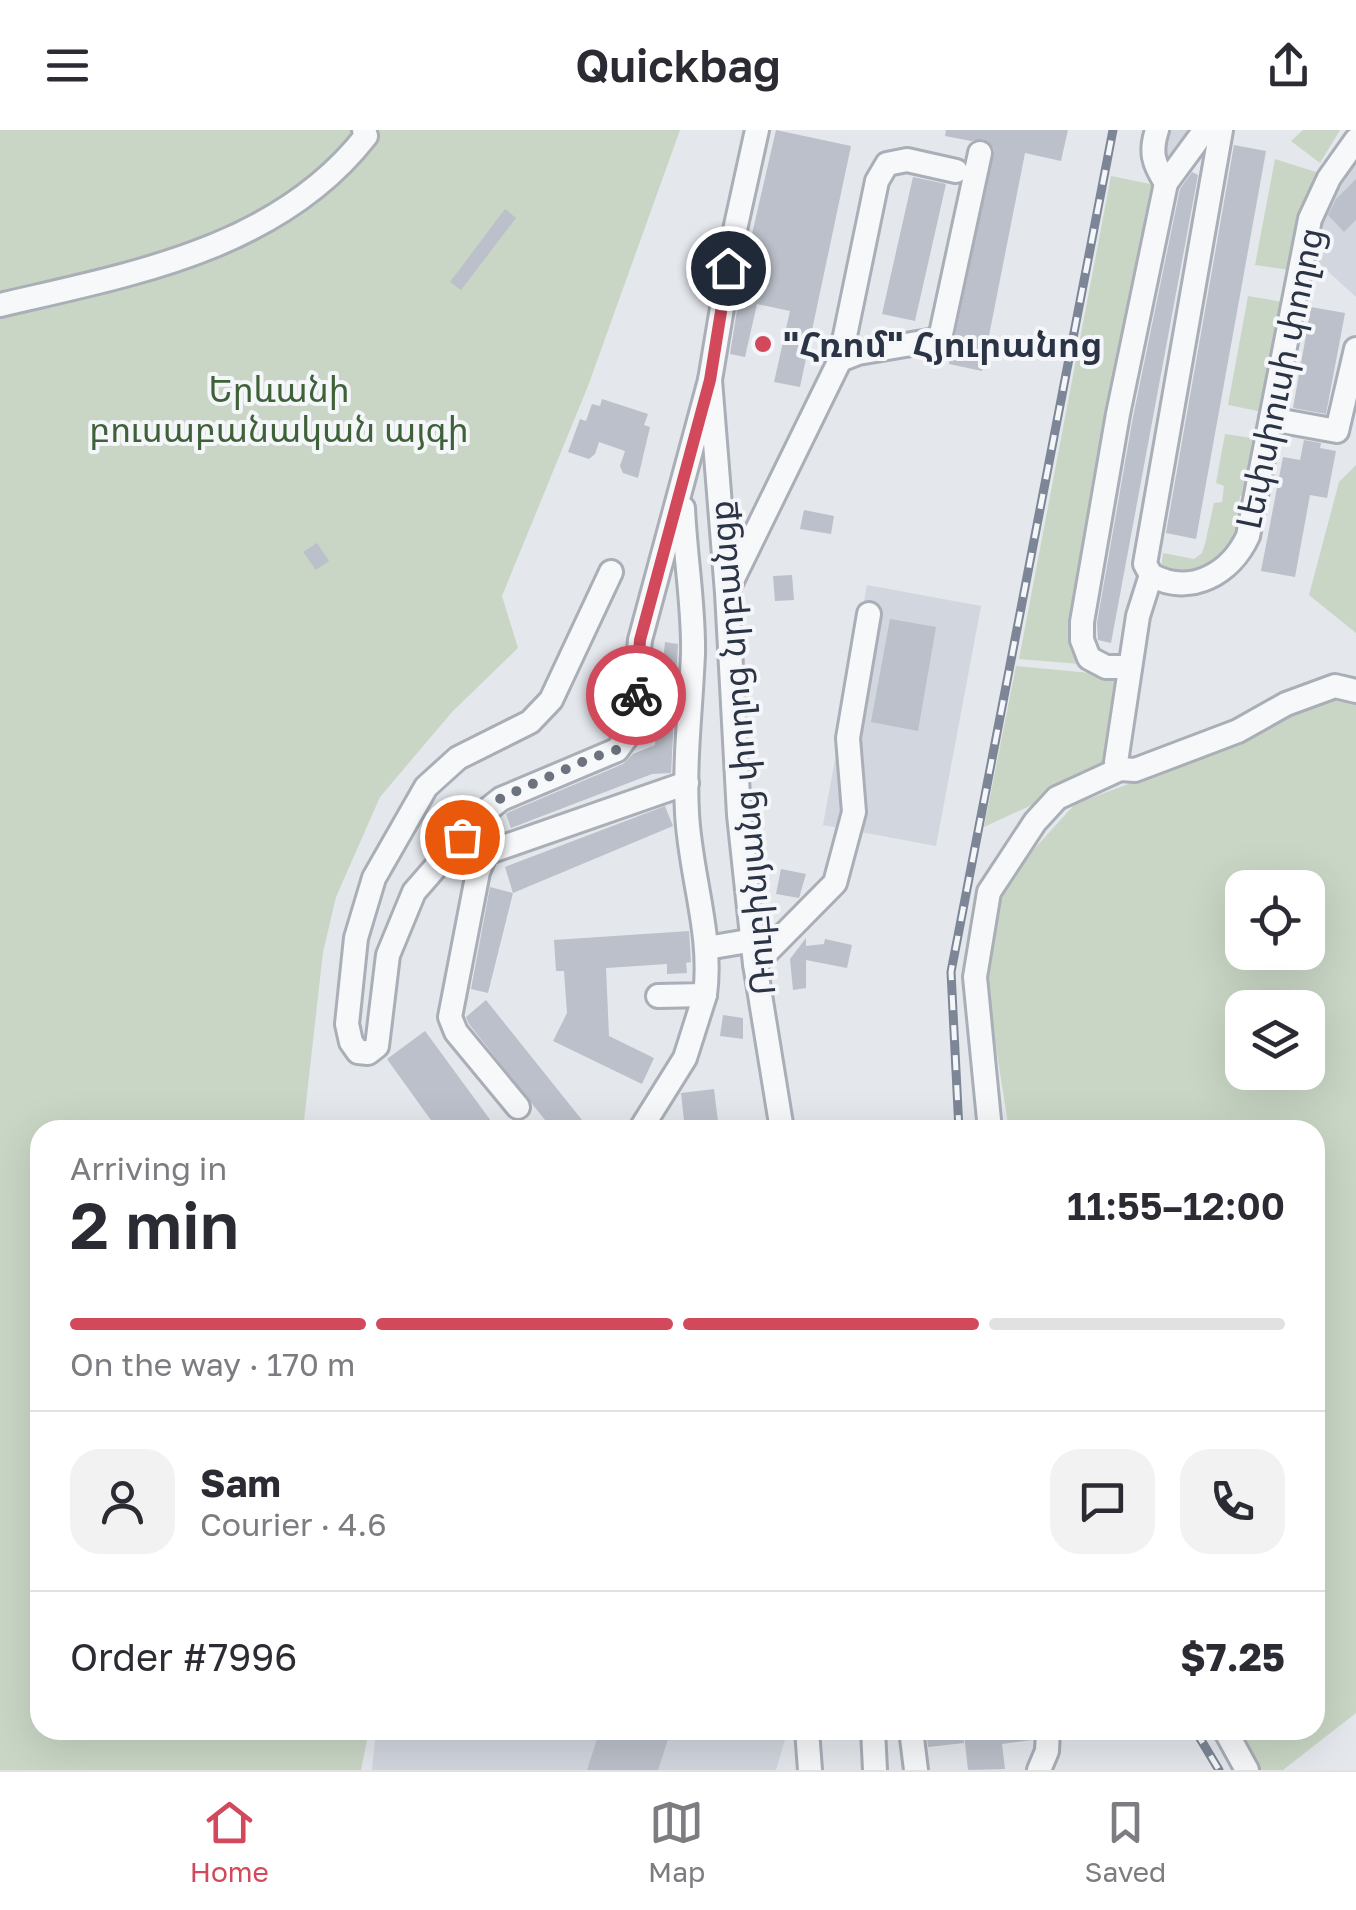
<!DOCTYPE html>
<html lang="en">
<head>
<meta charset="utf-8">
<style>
	:root { --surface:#fff; --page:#f2f2f3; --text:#2b2b33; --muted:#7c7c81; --line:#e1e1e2; --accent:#d1495b }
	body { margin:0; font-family:"Golos Text","Noto Sans Armenian",sans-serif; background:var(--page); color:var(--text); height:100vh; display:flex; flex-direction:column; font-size:38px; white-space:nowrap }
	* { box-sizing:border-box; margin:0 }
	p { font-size:32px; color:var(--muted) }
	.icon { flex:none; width:55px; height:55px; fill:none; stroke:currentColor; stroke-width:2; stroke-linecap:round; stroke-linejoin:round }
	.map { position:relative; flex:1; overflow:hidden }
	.panel { position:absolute; left:30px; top:990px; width:1295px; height:620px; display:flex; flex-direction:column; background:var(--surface); border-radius:30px; box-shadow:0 10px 40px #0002 }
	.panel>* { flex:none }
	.fabs { position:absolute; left:1225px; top:740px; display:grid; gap:20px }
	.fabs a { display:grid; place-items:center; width:100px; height:100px; border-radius:20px; background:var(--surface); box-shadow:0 10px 40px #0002; font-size:50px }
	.pin { position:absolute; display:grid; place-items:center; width:85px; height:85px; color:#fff; margin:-42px; border:5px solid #fff; border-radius:50%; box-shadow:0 2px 10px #0007 }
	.courier { position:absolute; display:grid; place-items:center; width:100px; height:100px; margin:-50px; border:8px solid #d1495b; border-radius:50%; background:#fff; color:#222; box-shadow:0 2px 12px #0007 }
	.head em { font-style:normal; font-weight:600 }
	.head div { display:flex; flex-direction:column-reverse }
	.head { display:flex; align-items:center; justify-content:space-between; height:170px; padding:0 40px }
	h1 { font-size:65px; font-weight:600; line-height:75px }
	.bar { display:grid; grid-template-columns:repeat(4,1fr); gap:15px 10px; align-content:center; height:120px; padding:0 40px }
	.bar i { height:12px; border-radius:8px; background:var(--line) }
	.bar .active { background:var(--accent) }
	.bar p { grid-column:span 4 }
	.line { display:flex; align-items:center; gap:25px; padding:0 40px; border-top:2px solid var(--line) }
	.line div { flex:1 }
	.round { display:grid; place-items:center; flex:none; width:105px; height:105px; border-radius:30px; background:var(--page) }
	header { display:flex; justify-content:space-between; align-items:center; height:130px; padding:0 40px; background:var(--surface); font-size:45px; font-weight:600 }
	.tabs { display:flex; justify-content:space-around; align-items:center; height:140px; border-top:2px solid var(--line); background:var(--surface); font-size:28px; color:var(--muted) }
	.tabs a { display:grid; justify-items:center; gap:5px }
	.tabs .active { color:var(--accent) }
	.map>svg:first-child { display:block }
</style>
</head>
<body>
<header><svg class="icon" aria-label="menu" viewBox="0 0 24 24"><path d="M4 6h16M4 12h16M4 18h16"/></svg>Quickbag<svg class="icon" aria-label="share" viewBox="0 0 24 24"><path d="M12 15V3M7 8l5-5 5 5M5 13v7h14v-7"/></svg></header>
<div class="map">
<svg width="1356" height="1640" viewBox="0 0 1356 1640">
	<rect width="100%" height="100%" fill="#e4e7ec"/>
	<g fill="#d2d6de">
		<path d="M 1165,0 L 1188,0 L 1175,33 L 1156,27 Z"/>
		<path d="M 1356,31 L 1356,167 L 1308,123 L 1319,82 Z"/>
		<path d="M 867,455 L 981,476 L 936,716 L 823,695 Z"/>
		<path d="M 376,1600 L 788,1600 L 776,1640 L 372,1640 Z"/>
	</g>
	<g fill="#c9d6c5" fill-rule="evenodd">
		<path d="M 0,0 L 680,0 L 588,256 L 502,466 L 518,518 L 452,582 L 380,667 L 336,767 L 323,822 L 303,1000 L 40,1000 L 40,1600 L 369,1600 L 361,1640 L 0,1640 Z"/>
		<path d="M 1303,0 L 1340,0 L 1320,33 L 1291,11 Z"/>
		<path d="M 1275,29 L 1319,43 L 1299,85 L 1290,140 L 1255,135 Z"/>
		<path d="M 1111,46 L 1155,55 L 1071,503 L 1080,534 L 1019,529 Z"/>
		<path d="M 1248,166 L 1283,172 L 1263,282 L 1228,275 Z"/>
		<path d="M 1225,304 L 1259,309 L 1247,364 L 1240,366 L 1238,380 L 1243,381 C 1228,430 1213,443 1161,442 L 1163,423 L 1194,429 L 1202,423 L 1205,414 L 1214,373 L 1222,372 L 1224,356 L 1216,353 Z"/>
		<path d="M 1356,335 L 1356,503 L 1309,465 L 1339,352 Z"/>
		<path d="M 1016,536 L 1122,546 L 1110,639 L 984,697 Z"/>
		<path d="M 1321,555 L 1356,559 L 1356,1583 L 1283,1640 L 1258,1640 L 1236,1600 L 1315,1600 L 1315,1000 L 1009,1000 L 984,841 L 996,761 L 1075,674 L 1259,605 ZM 1242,758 L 1308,758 L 1308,822 L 1242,822 ZM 1242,878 L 1308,878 L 1308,942 L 1242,942 Z"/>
	</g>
	<g fill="#bbc0ca">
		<path d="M 776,0 L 851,16 L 800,257 L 774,252 L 790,181 L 757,174 L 745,227 L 730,224 L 743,143 Z"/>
		<path d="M 946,0 L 1068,0 L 1061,31 L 1025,23 L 982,241 L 949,234 L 994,19 L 984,9 L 971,11 L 945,6 Z"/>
		<path d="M 1234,15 L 1266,21 L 1196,409 L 1166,403 Z"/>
		<path d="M 1192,42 L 1198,45 L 1111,513 L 1098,510 L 1097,493 L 1133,287 L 1180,59 Z"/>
		<path d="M 913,47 L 946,54 L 915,191 L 882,184 Z"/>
		<path d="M 1356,49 L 1356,90 L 1344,102 L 1328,85 L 1336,69 Z"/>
		<path d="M 505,79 L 516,88 L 461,160 L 450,152 Z"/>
		<path d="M 1311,177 L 1345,183 L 1326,284 L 1293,278 Z"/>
		<path d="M 602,269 L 648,284 L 644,295 L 650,297 L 638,348 L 623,343 L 620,336 L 625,321 L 599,312 L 595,324 L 589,329 L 568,322 L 580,289 L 586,291 L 592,274 L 600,276 Z"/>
		<path d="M 1304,310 L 1321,313 L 1320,318 L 1336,321 L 1327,368 L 1310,365 L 1295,447 L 1261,441 L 1283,327 L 1300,330 Z"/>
		<path d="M 804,380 L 834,386 L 831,404 L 800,399 Z"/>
		<path d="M 317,413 L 329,431 L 316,440 L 303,422 Z"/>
		<path d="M 792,445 L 794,470 L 775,471 L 773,446 Z"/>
		<path d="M 890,489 L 936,497 L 918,601 L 871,592 Z"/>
		<path d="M 665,512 L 678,514 L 671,643 L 652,644 L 511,698 L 506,684 L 509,682 L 623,634 L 633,624 L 655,615 Z"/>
		<path d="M 665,676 L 673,696 L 513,763 L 505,737 Z"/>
		<path d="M 781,739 L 806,744 L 799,768 L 776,764 Z"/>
		<path d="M 490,757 L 513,763 L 488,863 L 471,859 Z"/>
		<path d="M 689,801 L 691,832 L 686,833 L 687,843 L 667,844 L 667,834 L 606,838 L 609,906 L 654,928 L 642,954 L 553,911 L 567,883 L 564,841 L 556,841 L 554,810 Z"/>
		<path d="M 806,808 L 806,816 L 824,814 L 825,809 L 852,815 L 847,838 L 806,830 L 806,858 L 793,860 L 790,829 Z"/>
		<path d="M 486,870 L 590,1000 L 553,1000 L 533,975 L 469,894 L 466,887 Z"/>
		<path d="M 723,885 L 743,888 L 743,909 L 720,906 Z"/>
		<path d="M 425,901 L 491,991 L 478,1000 L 438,1000 L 387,929 Z"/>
		<path d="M 714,959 L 719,1000 L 685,1000 L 681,963 Z"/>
		<path d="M 600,1600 L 671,1600 L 658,1640 L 587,1640 Z"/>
		<path d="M 926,1600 L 962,1600 L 964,1613 L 928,1617 Z"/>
		<path d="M 999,1600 L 1033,1600 L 1032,1610 L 1002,1614 L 1005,1639 L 968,1640 L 964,1604 Z"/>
	</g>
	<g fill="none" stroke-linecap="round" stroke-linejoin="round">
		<g stroke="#a9aeb7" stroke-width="28">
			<g id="minor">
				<path d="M 757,0 L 735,100 L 710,250 L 727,463 L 739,685 L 755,834 L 782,1000"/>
				<path d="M 1157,0 C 1150,22 1153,33 1166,53 L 1199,8 L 1212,0"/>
				<path d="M 1221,0 L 1145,434 L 1151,445 C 1191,467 1231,443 1248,406 L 1310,89 L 1329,48 L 1356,10"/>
				<path d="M 0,175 C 132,144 278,119 366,6 L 364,0"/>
				<path d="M 840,230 L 858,223 L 935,210 L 941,204 L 980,23"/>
				<path d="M 1271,289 L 1337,301 L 1356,219"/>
				<path d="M 611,442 L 551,570 L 530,592 L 458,628 L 426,657 L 374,748 L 356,808 L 347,894 L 351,912 L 358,922 L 368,923 L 377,916 L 388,825 L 414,762 L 482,684 L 501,669 L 617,620 L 631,601 L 640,510 L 710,250"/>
				<path d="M 728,459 L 840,230 L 877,51 L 887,34 L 907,30 L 956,41"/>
				<path d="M 1130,537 L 1106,537 L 1089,528 L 1082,510 L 1082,492 L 1118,284 L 1166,53"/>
				<path d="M 1120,639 L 1116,632 L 1138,486 L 1151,445"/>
				<path d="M 707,818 L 754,810"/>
				<path d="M 755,834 L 835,753 L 854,682 L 848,608 L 869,484"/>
				<path d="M 658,866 L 705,865 C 713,804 690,745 687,683 C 684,630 691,576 693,523 C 694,477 685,425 683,378"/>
				<path d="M 518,977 L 456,902 L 450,887 L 478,742 L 486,723 L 687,653"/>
				<path d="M 640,1000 L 685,928 L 705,865"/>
				<path d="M 990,1000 L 975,847 L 989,762 L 1035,692 L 1057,668 L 1120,639 L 1135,640 L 1238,601 L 1286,574 L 1335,556 L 1356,561"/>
				<path d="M 807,1600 L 810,1640"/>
				<path d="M 873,1600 L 875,1640"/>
				<path d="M 911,1600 L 916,1640"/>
				<path d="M 1225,1600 L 1247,1640"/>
				<path d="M 1039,1640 L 1047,1621 L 1048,1600"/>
			</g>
		</g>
		<use href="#minor" stroke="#f7f8fa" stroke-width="22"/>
		<g stroke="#7d8696" stroke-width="9">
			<g id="rail">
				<path d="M 959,1000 L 951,842 L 1113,0"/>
				<path d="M 1195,1600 L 1219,1640"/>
			</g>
		</g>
		<use href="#rail" stroke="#f4f6f9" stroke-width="5" stroke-dasharray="15" stroke-linecap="butt"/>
	</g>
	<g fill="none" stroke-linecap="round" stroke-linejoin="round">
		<path stroke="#6c737f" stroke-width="10" stroke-dasharray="0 18" d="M 462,707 L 501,668 L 591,628 L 616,620 L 632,601 L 636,565"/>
		<path stroke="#d1495b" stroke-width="12" d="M 636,565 L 640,510 L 710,250 L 728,138"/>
	</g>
	<circle fill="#d1495b" stroke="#f4f6f9" stroke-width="4" cx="763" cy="214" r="10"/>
	<g text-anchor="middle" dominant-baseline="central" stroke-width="8" stroke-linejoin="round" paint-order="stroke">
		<g font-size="35" font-weight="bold" fill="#2b3445" stroke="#f4f6f9" text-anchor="start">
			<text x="783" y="214">"Հռոմ" Հյուրանոց</text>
		</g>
		<g font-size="35" fill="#2b3445" stroke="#f4f6f9">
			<text transform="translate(1279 248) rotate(-78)">Լեփսիուսի փողոց</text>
			<text transform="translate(741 618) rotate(-95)">Ռուբինյանց փողոց նրբանցք</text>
		</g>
		<g font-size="35" fill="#3f6138" stroke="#f4f6f9">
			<text x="279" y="259">Երևանի<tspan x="279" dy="40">բուսաբանական այգի</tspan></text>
		</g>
	</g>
</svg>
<div class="fabs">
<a><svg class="icon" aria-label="locate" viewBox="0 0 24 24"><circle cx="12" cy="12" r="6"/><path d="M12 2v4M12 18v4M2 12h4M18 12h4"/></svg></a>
<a><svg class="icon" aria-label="layers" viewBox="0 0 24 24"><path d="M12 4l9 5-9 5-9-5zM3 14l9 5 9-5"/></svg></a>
</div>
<div class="pin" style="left:462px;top:707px;background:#ea580c"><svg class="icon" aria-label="bag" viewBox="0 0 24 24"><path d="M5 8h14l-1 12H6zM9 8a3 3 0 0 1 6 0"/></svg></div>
<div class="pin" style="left:728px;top:138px;background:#1f2937"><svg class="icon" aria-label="home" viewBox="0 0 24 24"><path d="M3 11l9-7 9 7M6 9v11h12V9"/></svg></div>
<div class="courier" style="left:636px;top:565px"><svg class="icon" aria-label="bike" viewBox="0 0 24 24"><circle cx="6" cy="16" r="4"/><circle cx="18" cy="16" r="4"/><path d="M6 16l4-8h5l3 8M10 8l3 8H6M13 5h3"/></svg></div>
<section class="panel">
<div class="head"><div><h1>2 min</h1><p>Arriving in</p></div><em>11:55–12:00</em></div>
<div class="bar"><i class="active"></i><i class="active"></i><i class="active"></i><i></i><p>On the way · 170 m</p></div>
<div class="line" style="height:180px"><a class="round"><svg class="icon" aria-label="person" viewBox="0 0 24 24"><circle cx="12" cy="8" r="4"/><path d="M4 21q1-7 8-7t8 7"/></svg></a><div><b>Sam</b><p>Courier · 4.6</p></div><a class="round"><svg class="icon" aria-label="chat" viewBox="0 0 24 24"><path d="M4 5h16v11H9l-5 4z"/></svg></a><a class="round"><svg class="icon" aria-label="phone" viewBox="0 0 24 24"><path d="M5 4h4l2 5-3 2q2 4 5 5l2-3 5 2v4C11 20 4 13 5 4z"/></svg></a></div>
<div class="line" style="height:130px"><div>Order #7996</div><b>$7.25</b></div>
</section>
</div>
<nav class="tabs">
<a class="active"><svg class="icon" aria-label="home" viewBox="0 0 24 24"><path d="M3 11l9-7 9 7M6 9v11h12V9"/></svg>Home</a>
<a><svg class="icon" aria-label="map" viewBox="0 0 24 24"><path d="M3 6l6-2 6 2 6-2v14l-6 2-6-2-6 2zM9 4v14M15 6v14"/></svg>Map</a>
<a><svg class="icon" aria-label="saved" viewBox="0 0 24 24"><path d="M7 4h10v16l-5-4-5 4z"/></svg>Saved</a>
</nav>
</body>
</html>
